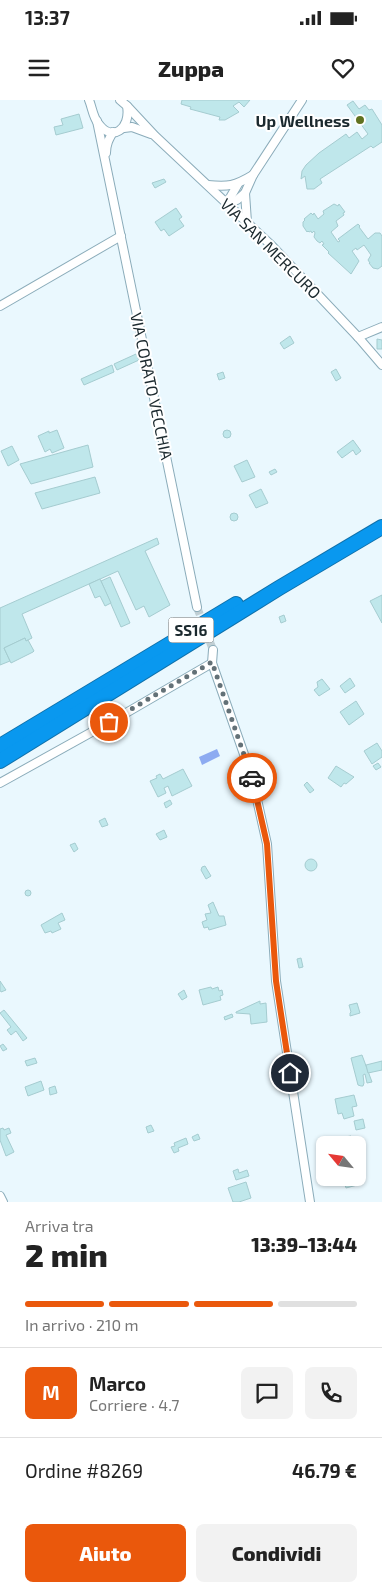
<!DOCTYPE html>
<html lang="it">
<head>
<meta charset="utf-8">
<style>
	:root { --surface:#fff; --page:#f2f2f2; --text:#222; --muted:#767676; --line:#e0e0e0; --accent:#ea580c }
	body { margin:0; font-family:"Exo 2",sans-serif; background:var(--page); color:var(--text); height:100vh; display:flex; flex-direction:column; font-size:19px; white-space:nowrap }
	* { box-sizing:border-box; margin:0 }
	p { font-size:16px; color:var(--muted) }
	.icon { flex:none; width:28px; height:28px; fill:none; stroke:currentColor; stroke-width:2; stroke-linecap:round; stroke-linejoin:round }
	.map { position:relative; height:1102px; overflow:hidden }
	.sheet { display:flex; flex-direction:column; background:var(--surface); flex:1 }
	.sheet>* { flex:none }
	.needle { width:32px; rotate:299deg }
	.controls { position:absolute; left:316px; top:1036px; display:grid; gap:10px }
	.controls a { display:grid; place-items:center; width:50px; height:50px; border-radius:8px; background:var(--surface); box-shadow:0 1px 4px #0004; font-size:25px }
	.pin { position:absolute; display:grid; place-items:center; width:42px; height:42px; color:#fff; margin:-21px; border:2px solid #fff; border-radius:50%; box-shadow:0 1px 5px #0007 }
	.courier { position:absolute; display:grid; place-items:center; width:50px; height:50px; margin:-25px; border:4px solid #ea580c; border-radius:50%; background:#fff; color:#222; box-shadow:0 1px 6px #0007 }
	.head em { font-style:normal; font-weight:800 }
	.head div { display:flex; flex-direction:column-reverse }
	.head { display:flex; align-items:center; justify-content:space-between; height:85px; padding:0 25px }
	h1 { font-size:32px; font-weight:800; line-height:38px }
	.bar { display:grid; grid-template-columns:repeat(4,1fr); gap:8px 5px; align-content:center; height:60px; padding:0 25px }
	.bar i { height:6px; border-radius:4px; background:var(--line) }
	.bar .active { background:var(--accent) }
	.bar p { grid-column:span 4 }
	.line { display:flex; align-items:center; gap:12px; padding:0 25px; border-top:1px solid var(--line) }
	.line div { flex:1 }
	.round { display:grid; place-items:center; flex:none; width:52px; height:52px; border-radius:8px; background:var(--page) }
	.button { display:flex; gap:10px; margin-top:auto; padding:10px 25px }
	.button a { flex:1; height:58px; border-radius:8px; background:var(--accent); color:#fff; font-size:20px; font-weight:800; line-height:58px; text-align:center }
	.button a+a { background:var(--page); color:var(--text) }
	.status { display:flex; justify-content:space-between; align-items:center; height:35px; padding:0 25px; background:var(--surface); direction:ltr }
	.status svg { height:14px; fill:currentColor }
	header { display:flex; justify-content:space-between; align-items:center; height:65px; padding:0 25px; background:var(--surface); font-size:22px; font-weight:800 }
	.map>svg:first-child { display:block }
</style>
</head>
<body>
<div class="status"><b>13:37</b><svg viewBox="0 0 49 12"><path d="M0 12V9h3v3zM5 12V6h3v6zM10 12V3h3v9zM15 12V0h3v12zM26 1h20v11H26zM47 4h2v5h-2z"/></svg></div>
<header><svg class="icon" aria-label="menu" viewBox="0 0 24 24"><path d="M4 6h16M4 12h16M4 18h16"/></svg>Zuppa<svg class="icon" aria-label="heart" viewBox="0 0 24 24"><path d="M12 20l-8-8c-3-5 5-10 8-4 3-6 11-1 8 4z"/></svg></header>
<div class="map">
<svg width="382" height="1102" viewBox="0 0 382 1102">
	<rect width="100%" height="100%" fill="#eaf8fe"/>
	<path fill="#8dabf1" d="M 217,649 L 220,656 L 202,665 L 199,657 Z"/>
	<g fill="#bfe7eb" stroke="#a5ccd0">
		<path d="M 182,0 L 250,0 L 244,7 L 239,2 L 233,6 L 239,12 L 225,20 L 219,20 L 220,17 L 190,9 L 191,7 L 181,4 Z"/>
		<path d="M 353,1 L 359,9 L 365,5 L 369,10 L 372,9 L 382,25 L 382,42 L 373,48 L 371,46 L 320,79 L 322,83 L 314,89 L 307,89 L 305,76 L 301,79 L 302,71 L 306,65 L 319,53 L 346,34 L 349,38 L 357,32 L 362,39 L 368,34 L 347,5 Z"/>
		<path d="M 79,14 L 83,28 L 56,35 L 54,27 L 63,25 L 61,19 Z"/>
		<path d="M 164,79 L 166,82 L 155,88 L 152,83 Z"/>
		<path d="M 334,104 L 338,106 L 339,104 L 345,112 L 343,113 L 344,115 L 336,121 L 338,126 L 331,132 L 338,142 L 340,141 L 338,139 L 358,124 L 360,126 L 359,127 L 368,139 L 375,133 L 380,133 L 382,136 L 382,166 L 378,169 L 373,168 L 369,163 L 370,163 L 368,160 L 371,155 L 364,145 L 357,150 L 356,148 L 352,151 L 359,161 L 351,174 L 328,153 L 329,152 L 322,145 L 324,144 L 322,141 L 320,143 L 317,141 L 314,137 L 315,133 L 314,131 L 312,133 L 311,131 L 309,132 L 308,131 L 307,132 L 303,126 L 303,122 L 305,120 L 304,119 L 311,113 L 313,115 L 314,113 L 318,119 L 324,114 L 323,111 Z"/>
		<path d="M 176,108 L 182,117 L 179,119 L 184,126 L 169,136 L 164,129 L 161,131 L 155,122 Z"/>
		<path d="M 290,236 L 294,243 L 284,249 L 280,243 Z"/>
		<path d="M 377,239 L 382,240 L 382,249 L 377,249 Z"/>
		<path d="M 136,254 L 139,260 L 117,270 L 114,264 Z"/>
		<path d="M 112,265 L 114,272 L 84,285 L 81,279 Z"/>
		<path d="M 336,269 L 341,278 L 336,281 L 331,272 Z"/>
		<path d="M 223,272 L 225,278 L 219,280 L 217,274 Z"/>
		<path d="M 57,330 L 64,348 L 52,353 L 50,349 L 45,352 L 38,336 L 49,331 L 49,333 Z"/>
		<circle cx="227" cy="334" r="4"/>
		<path d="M 353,340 L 361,351 L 356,355 L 353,350 L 342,358 L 337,352 Z"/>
		<path d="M 88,345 L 93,367 L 31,384 L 20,364 Z"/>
		<path d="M 12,346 L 19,360 L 8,366 L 1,351 Z"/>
		<path d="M 247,360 L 255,377 L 242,382 L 234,366 Z"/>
		<path d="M 275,369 L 277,372 L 271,375 L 269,372 Z"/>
		<path d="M 95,377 L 100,393 L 42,409 L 35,393 Z"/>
		<path d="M 261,389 L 268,403 L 256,408 L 249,395 Z"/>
		<circle cx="234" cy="417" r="4"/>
		<path d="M 157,438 L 159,444 L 145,451 L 170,505 L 149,517 L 144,506 L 136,510 L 118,471 L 22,514 L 32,538 L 26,541 L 25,538 L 4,548 L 10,561 L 0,565 L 0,508 Z"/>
		<path d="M 110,477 L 130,523 L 121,527 L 101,481 Z"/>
		<path d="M 100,479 L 111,503 L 105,506 L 100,496 L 95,498 L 89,484 Z"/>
		<path d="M 382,495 L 382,523 L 370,501 Z"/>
		<path d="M 284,515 L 286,521 L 281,523 L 279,517 Z"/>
		<path d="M 25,538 L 26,541 L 28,540 L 34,551 L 33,552 L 11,563 L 4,548 Z"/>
		<path d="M 350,578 L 355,586 L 345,593 L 340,586 Z"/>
		<path d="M 322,579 L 330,589 L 319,596 L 314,590 L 318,587 L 317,582 Z"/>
		<path d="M 356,601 L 364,614 L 349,625 L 340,612 Z"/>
		<path d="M 377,643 L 382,651 L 382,657 L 372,664 L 364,651 Z"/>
		<path d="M 378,663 L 381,667 L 376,670 L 373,666 Z"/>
		<path d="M 336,666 L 354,677 L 346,684 L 344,683 L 341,687 L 328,678 Z"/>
		<path d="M 183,669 L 192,686 L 172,696 L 168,686 L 164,688 L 166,693 L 158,697 L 150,681 L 157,678 L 156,676 L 160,674 L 163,679 Z"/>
		<path d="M 307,682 L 314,690 L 310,693 L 304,685 Z"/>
		<path d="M 170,700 L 172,704 L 166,708 L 164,703 Z"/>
		<path d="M 105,718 L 108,725 L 102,727 L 99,721 Z"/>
		<path d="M 164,730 L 167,737 L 160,740 L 156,734 Z"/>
		<path d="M 75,743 L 78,749 L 74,752 L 70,745 Z"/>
		<circle cx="311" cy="765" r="6"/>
		<path d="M 205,766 L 211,776 L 206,779 L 201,770 L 202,767 Z"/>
		<circle cx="28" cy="793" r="3"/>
		<path d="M 213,802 L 219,816 L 224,816 L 226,825 L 209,830 L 208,827 L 204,828 L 202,822 L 207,820 L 205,814 L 211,813 L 208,805 Z"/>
		<path d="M 62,813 L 65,820 L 58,823 L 61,829 L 52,833 L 51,831 L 45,833 L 41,825 Z"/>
		<path d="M 301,858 L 303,867 L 299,868 L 297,859 Z"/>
		<path d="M 0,881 L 6,890 L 1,892 L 0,890 Z"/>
		<path d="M 211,887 L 212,889 L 218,887 L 219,891 L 222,890 L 223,895 L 220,896 L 221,900 L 203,905 L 199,890 Z"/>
		<path d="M 184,890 L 187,897 L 182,900 L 178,894 Z"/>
		<path d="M 260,901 L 260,904 L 266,903 L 267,922 L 251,924 L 250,914 L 236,913 L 236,912 Z"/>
		<path d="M 357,903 L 360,913 L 350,916 L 350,913 L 351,912 L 349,905 Z"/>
		<path d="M 4,910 L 27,938 L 23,941 L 16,931 L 11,935 L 7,930 L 11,927 L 0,913 Z"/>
		<path d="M 232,914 L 233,917 L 225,920 L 224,917 Z"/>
		<path d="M 3,944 L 7,949 L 3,951 L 0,946 Z"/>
		<path d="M 362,955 L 372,982 L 367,983 L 365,974 L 363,975 L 364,983 L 363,986 L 361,986 L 358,985 L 351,958 Z"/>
		<path d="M 35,958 L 37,963 L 27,966 L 25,961 Z"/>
		<path d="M 382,961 L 382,970 L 368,973 L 366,965 Z"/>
		<path d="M 41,981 L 44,990 L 28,996 L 25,987 Z"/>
		<path d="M 55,986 L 57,993 L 50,995 L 49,988 Z"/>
		<path d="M 354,995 L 357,1006 L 352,1007 L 354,1016 L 344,1019 L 342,1013 L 338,1014 L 335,999 Z"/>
		<path d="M 363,1019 L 365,1028 L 356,1030 L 354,1021 Z"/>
		<path d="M 151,1025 L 154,1031 L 148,1033 L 146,1027 Z"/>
		<path d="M 3,1028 L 4,1030 L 9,1028 L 11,1033 L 6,1035 L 14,1052 L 6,1056 L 0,1040 L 0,1029 Z"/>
		<path d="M 198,1034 L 200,1039 L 194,1041 L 192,1037 Z"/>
		<path d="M 351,1036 L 352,1045 L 341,1045 L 339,1038 Z"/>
		<path d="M 186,1038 L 188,1044 L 178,1048 L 179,1051 L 174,1053 L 171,1047 L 175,1046 L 174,1043 Z"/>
		<path d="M 238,1069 L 239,1073 L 247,1070 L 249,1076 L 236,1080 L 233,1071 Z"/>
		<path d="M 358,1069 L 361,1084 L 346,1088 L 343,1078 L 358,1078 Z"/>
		<path d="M 246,1082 L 251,1098 L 239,1102 L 233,1102 L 228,1088 Z"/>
	</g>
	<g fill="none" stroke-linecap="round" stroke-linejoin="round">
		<path stroke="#c1cfd4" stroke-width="8" stroke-dasharray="8 4" stroke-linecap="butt" d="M 197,507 L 213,550"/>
		<g stroke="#8bacba" stroke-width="10">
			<g id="street">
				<path d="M 89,0 C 92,7 93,17 98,23 C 112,43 131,29 127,6 L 120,0"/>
				<path d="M 127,6 L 155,36 L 272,146 L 358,237 L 382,265"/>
				<path d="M 97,21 L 197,507"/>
				<path d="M 124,28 L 132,27 L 151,34"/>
				<path d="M 106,53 C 106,44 109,39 113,32"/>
				<path d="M 208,85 C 228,87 235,86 253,75"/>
				<path d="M 227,103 L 238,84"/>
				<path d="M 227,103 L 237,100 L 245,93"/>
				<path d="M 247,122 L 245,93 L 253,75 L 302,0"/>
				<path d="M 0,206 L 121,136"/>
				<path d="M 358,237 L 382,227"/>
				<path d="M 213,550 L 212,563 L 252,677 L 267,744 L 276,881 L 310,1102"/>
				<path d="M 0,683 L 126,613 L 212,563"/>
				<path d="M 0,1096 L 3,1102"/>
			</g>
		</g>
		<g stroke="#0f71ab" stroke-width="16">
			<g id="highway">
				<path d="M 0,646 L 236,504"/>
				<path d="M 0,661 L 279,488 L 382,427"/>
			</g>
		</g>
		<use href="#street" stroke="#fff" stroke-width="8"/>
		<use href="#highway" stroke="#0998ef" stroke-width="14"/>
	</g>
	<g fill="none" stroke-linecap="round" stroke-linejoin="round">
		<path stroke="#637177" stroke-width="5" stroke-dasharray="0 9" d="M 109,622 L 212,562 L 252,678"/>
		<path stroke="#ea580c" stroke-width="6" d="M 252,678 L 267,744 L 276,881 L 290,973"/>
	</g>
	<circle fill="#607220" stroke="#fff" stroke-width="2" cx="360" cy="20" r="5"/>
	<g text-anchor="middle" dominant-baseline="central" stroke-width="4" stroke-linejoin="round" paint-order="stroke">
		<rect fill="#fff" stroke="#5f696d" stroke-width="1" x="168.5" y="517.5" width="45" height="25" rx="4"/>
		<g font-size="15" font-weight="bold" fill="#1b292e">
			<text x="191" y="530">SS16</text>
		</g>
		<g font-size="16" font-weight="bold" fill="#1b292e" stroke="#fff" text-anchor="end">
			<text x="350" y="20">Up Wellness</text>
		</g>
		<g font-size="16" fill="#1b292e" stroke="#fff">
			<text transform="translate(271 148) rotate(45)">VIA SAN MERCURO</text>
			<text transform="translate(152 286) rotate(78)">VIA CORATO VECCHIA</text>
		</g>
	</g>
</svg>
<div class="controls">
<a><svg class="needle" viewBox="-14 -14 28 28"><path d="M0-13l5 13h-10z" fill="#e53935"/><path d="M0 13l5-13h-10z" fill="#767676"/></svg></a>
</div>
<div class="pin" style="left:109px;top:622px;background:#ea580c"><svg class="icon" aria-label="bag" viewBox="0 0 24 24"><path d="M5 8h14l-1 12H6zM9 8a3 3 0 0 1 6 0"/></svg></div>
<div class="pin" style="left:290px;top:973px;background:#1f2937"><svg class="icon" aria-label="home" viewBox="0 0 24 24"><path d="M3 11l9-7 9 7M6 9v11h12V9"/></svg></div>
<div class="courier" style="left:252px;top:678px"><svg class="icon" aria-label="car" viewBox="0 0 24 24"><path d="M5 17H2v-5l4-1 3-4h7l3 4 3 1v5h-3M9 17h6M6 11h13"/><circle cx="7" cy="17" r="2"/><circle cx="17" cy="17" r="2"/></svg></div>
</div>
<section class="sheet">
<div class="head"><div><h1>2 min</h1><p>Arriva tra</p></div><em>13:39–13:44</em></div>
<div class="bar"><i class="active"></i><i class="active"></i><i class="active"></i><i></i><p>In arrivo · 210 m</p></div>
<div class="line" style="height:90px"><b class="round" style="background:var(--accent);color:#fff">M</b><div><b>Marco</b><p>Corriere · 4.7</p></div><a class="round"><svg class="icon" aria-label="chat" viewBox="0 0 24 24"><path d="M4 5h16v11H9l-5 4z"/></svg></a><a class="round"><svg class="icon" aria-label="phone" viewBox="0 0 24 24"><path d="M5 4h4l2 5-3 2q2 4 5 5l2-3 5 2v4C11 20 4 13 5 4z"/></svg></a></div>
<div class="line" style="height:65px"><div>Ordine #8269</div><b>46.79 €</b></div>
<div class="button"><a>Aiuto</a><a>Condividi</a></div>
</section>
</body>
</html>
